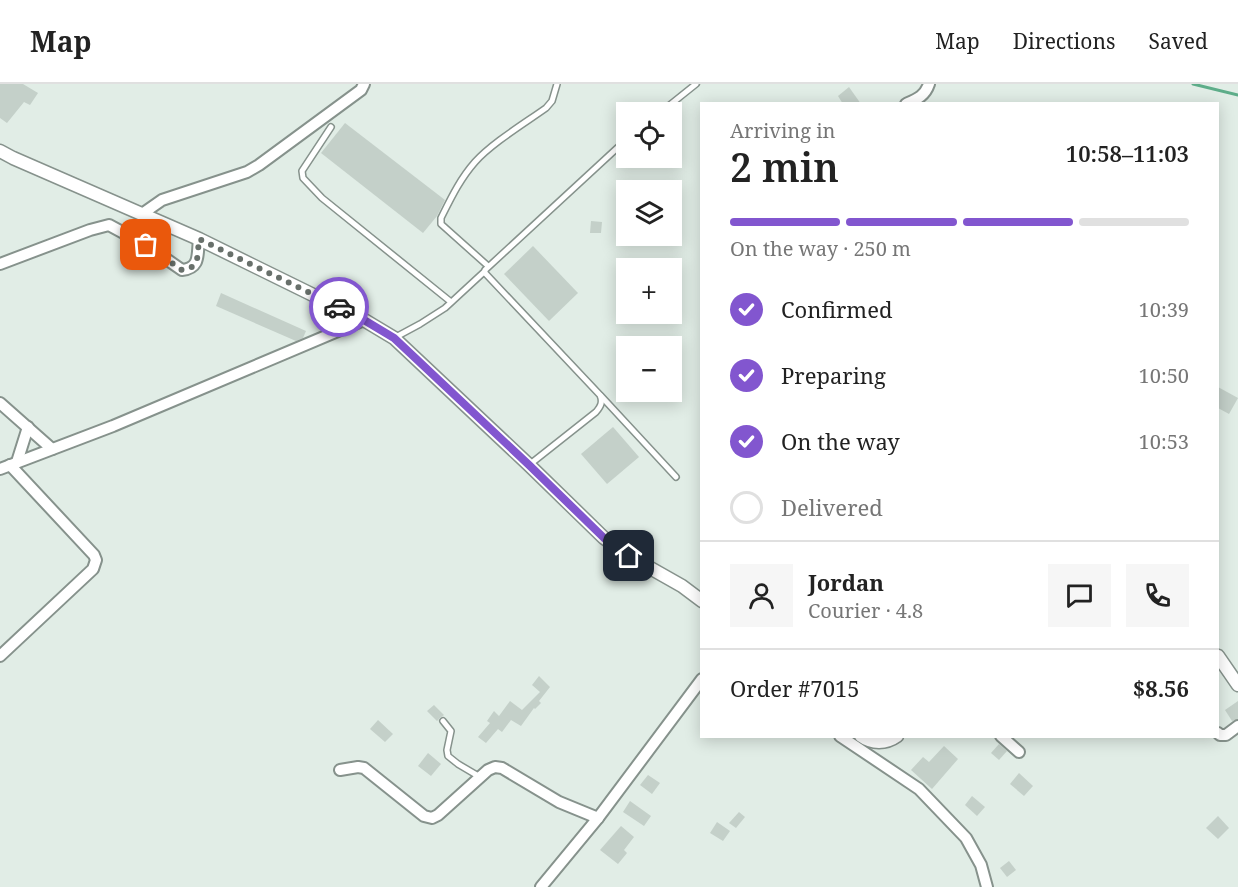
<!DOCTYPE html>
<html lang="en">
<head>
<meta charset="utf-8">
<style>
	:root { --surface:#fff; --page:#f6f6f6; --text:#222; --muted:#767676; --line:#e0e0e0; --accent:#8256cf }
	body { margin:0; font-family:"Noto Serif",serif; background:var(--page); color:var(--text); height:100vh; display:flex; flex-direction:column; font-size:22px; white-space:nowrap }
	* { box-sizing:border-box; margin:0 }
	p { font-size:20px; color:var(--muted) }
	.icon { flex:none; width:33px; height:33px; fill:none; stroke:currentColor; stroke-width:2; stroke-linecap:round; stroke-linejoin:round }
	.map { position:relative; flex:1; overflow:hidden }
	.panel { position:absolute; left:700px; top:18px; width:519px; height:636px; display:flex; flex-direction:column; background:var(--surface); border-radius:0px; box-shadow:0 3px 15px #0003 }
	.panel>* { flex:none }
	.controls { position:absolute; left:616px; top:18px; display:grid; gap:12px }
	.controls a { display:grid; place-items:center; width:66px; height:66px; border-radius:0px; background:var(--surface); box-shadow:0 3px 15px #0003; font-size:30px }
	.pin { position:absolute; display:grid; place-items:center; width:51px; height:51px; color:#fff; margin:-26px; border-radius:12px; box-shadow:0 3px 9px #0006 }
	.courier { position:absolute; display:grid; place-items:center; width:60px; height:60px; margin:-30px; border:4px solid #8256cf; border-radius:50%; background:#fff; color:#222; box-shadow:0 2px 8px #0007 }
	.overview em { font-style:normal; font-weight:600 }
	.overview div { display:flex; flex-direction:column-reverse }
	.overview { display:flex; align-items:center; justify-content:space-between; height:102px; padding:0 30px }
	h1 { font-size:39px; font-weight:600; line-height:45px }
	.bar { display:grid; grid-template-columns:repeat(4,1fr); gap:9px 6px; align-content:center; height:72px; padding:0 30px }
	.bar i { height:8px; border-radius:4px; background:var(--line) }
	.bar .selected { background:var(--accent) }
	.bar p { grid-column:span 4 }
	.line { display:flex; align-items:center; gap:15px; padding:0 30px; border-top:2px solid var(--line) }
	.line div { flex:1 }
	.round { display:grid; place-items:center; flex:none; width:63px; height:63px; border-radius:0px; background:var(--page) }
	ol { padding:0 30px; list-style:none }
	li { display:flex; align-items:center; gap:18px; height:66px }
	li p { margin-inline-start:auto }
	li .icon { padding:6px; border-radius:50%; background:var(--accent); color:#fff; stroke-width:4 }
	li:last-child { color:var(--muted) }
	li i { width:33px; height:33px; border:3px solid var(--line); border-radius:50% }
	header { display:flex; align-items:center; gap:36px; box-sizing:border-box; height:84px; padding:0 30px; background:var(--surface); border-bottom:2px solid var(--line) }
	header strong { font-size:28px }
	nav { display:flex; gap:33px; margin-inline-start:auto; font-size:21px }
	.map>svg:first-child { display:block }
</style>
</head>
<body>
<header>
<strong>Map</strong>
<nav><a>Map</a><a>Directions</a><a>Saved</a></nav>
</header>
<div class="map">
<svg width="1238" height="803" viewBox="0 0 1238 803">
	<rect width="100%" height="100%" fill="#e1ede6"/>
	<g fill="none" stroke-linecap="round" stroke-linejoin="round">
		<path stroke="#5dad89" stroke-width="3" d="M 1193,0 L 1238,11"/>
	</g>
	<g fill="#c4d0c9">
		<path d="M 0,0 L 23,0 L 38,9 L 30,21 L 24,18 L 7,39 L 0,34 Z"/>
		<path d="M 849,3 L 861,20 L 843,20 L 838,12 Z"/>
		<path d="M 345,39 L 445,116 L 437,132 L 423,149 L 321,69 Z"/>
		<path d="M 591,137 L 602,138 L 601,149 L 590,149 Z"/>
		<path d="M 533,162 L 578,209 L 549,237 L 504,190 Z"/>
		<path d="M 221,209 L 306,247 L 303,254 L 296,257 L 216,222 Z"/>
		<path d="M 1218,303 L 1238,314 L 1229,330 L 1218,324 Z"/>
		<path d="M 613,343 L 639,373 L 607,400 L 581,370 Z"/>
		<path d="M 539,592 L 550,603 L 539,617 L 541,619 L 535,625 L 534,624 L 521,642 L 511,636 L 502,648 L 498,645 L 486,659 L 478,653 L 490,639 L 487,637 L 494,627 L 499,632 L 510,617 L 522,626 L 540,608 L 532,601 Z"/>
		<path d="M 1238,617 L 1238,635 L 1232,637 L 1225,626 Z"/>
		<path d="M 434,621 L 444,631 L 440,634 L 437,637 L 427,627 Z"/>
		<path d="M 378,636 L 393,650 L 385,658 L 370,645 Z"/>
		<path d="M 999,660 L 1007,667 L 999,676 L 991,669 Z"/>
		<path d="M 944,662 L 958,675 L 932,705 L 911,686 L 923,673 L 929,678 Z"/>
		<path d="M 428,669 L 441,680 L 431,692 L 418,682 Z"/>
		<path d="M 1019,689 L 1033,702 L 1024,712 L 1010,700 Z"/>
		<path d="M 648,691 L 660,699 L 652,710 L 640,701 Z"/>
		<path d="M 972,712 L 985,723 L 977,732 L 965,721 Z"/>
		<path d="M 630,717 L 651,732 L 644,742 L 623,728 Z"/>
		<path d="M 739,728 L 745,733 L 736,744 L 729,739 Z"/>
		<path d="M 1218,732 L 1229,744 L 1218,755 L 1206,744 Z"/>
		<path d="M 717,738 L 730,747 L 723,757 L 710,749 Z"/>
		<path d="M 621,742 L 634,753 L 624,766 L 627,769 L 618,780 L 600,766 Z"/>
		<path d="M 1009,777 L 1016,786 L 1007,793 L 1000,784 Z"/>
	</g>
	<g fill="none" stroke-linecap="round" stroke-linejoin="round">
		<g stroke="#86928c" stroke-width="8">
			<g id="service">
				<path d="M 661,28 L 696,0"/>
				<path d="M 331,43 L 302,87 L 303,94 L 322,114 L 451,218"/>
				<path d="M 488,182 L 441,140 L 441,134 C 451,114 460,95 475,78 C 492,59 525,39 546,24 L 552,17 L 557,0"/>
				<path d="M 394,254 L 420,240 L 445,224 L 484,188"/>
				<path d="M 601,312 L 676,393"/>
				<path d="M 529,381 L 596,328 C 601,322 603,318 600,311 L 485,189 L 485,186 L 627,55"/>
				<path d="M 443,637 L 451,647 L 447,666 L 448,672 L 458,680 L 480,693"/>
			</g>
		</g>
		<g stroke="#86928c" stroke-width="14">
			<g id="minor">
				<path d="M 906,20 C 917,15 925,12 929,0"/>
				<path d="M 142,130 L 162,116 L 247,88 L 259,81 L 361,6 L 364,0"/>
				<path d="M 0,180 L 90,146 L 109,141 L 146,161 L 182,186 C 201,184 197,170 199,155"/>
				<path d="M 0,319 L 52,365"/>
				<path d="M 17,378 L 28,343"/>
				<path d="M 0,385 L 113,342 L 364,236"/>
				<path d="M 0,572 L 93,485 L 96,476 L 94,471 L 10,381"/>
				<path d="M 1218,649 L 1220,651 L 1226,651 L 1238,642"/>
				<path d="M 840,652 L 919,705 L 966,754 L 981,781 L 987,803"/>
				<path d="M 1001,652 L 1019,668"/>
				<path d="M 340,686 L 358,683 L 364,684 L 424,732 L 432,734 L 438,731 L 488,686 L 495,683 L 502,684 L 559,718 L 598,734"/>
				<path d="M 541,803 L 598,734 L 702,595"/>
			</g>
		</g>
		<g stroke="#86928c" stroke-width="15">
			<g id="tertiary">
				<path d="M 0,67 L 13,74 L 199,155 L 364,236 L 394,254 L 529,381 L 604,454 L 629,472 L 682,502 L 702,517"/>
				<path d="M 1218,572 L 1238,601"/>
				<path d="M 861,652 C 872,660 886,660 897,652"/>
			</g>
		</g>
		<use href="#service" stroke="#fff" stroke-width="5"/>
		<use href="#minor" stroke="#fff" stroke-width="10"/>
		<use href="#tertiary" stroke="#fff" stroke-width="12"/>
	</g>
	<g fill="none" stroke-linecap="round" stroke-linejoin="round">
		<path stroke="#68706b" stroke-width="6" stroke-dasharray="0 10.8" d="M 146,161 L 182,186 C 201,184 197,170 199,155 L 339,223"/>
		<path stroke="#8256cf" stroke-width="8" d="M 339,223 L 364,236 L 394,254 L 529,381 L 604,454 L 629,472"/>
	</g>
</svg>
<div class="controls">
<a><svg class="icon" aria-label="locate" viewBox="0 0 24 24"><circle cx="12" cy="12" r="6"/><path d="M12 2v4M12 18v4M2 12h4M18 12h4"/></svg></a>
<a><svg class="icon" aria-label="layers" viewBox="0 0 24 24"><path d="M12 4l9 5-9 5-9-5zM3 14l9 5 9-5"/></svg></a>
<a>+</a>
<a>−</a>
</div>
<div class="pin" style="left:146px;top:161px;background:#ea580c"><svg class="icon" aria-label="bag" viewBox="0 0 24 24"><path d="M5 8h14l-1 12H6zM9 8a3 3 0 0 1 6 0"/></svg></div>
<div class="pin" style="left:629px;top:472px;background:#1f2937"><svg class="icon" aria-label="home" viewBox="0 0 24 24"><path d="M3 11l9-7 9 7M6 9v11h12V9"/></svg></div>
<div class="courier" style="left:339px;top:223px"><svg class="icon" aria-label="car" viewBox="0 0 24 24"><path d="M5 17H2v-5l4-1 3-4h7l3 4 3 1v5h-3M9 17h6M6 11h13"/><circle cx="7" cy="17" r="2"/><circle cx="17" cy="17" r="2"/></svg></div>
<section class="panel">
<div class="overview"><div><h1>2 min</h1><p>Arriving in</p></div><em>10:58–11:03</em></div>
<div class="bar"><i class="selected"></i><i class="selected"></i><i class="selected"></i><i></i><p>On the way · 250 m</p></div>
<ol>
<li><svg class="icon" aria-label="check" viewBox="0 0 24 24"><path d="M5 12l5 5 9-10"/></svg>Confirmed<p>10:39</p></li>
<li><svg class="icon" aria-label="check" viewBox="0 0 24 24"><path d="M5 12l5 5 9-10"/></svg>Preparing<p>10:50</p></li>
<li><svg class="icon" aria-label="check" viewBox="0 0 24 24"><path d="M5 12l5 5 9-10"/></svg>On the way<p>10:53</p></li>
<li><i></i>Delivered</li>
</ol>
<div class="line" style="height:108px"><a class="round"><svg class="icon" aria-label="person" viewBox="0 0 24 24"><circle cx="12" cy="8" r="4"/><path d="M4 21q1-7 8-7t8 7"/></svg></a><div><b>Jordan</b><p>Courier · 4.8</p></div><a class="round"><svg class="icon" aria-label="chat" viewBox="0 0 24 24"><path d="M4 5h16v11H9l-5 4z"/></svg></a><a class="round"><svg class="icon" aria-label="phone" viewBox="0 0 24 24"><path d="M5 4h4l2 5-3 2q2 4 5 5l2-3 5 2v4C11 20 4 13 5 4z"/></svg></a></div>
<div class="line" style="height:78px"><div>Order #7015</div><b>$8.56</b></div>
</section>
</div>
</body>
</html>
